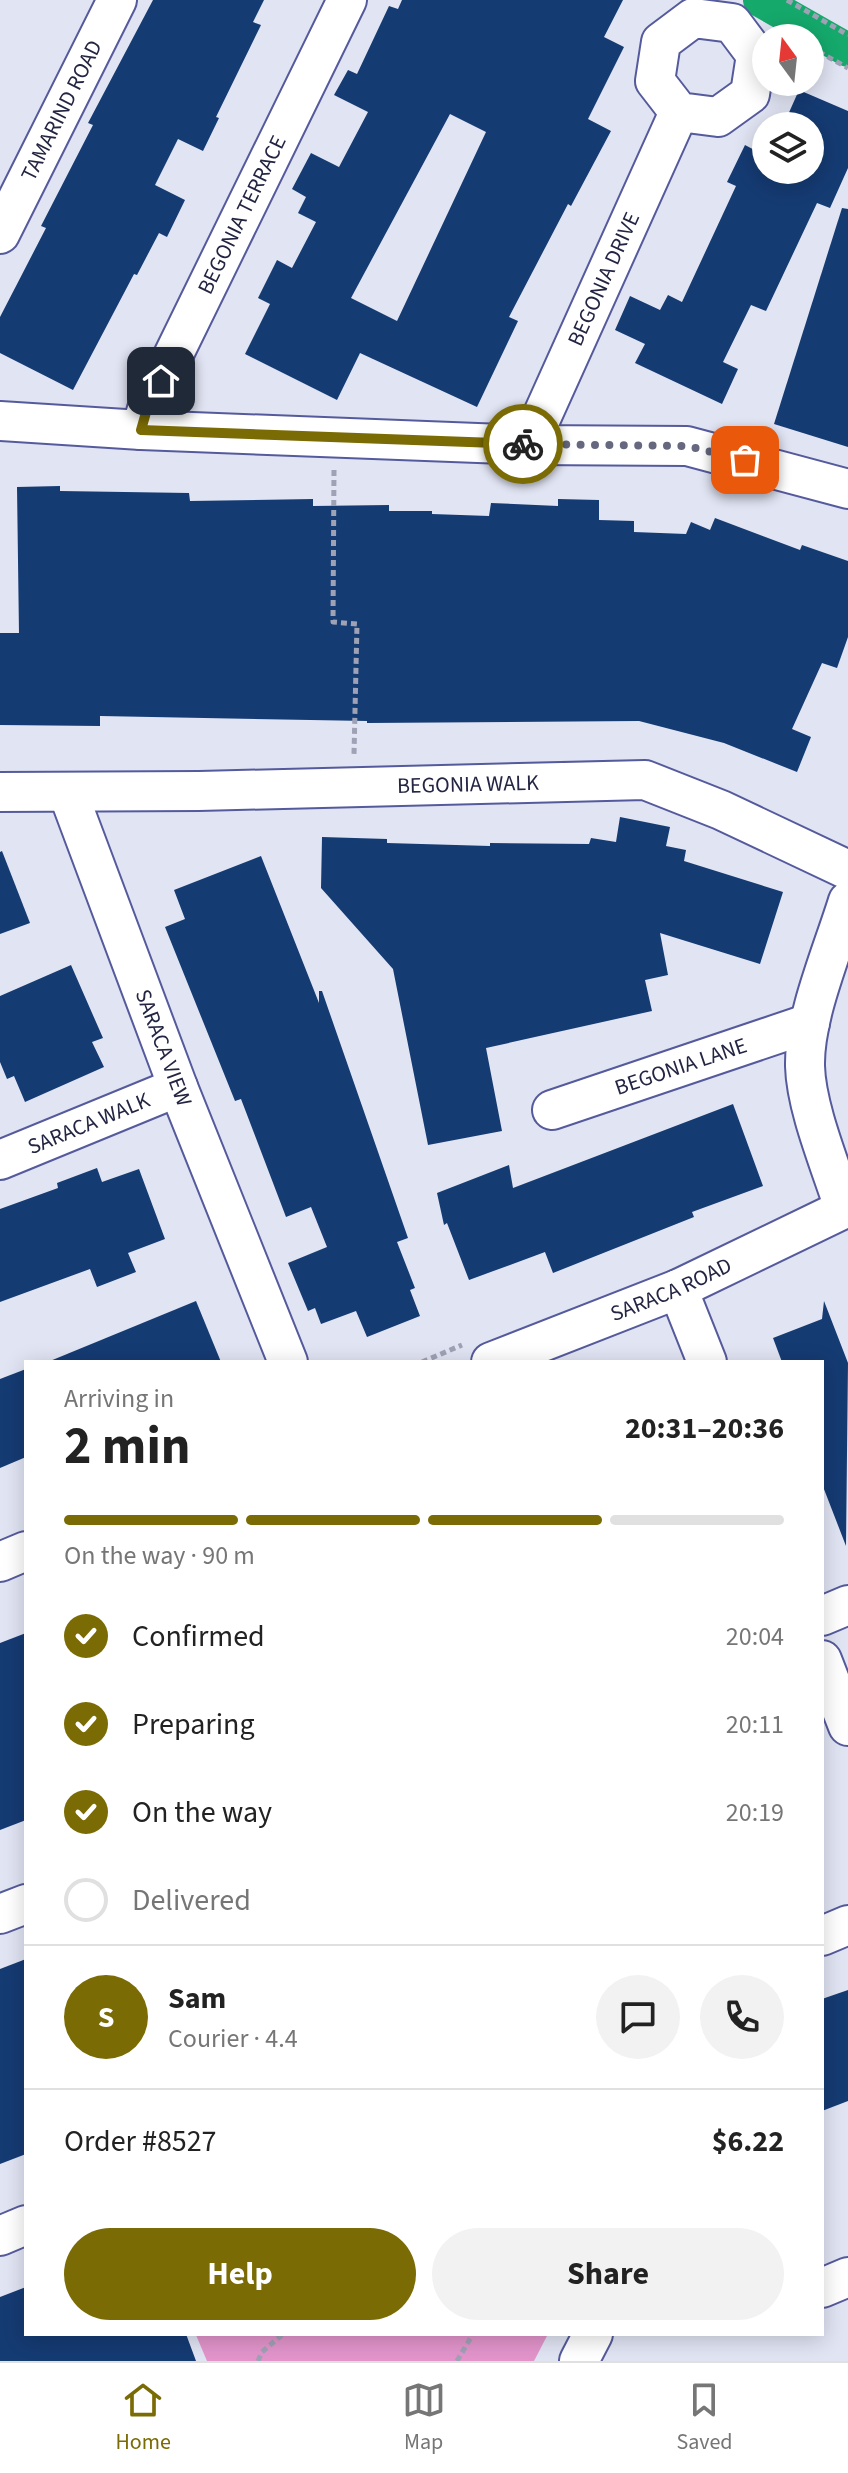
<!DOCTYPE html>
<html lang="en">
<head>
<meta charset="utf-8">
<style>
	:root { --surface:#fff; --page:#f2f2f2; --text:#222; --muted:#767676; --line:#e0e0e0; --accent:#7b6b04 }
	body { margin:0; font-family:"Source Sans 3",sans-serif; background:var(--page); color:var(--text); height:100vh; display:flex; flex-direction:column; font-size:30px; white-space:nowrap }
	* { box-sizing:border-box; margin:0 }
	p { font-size:26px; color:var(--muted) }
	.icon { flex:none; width:44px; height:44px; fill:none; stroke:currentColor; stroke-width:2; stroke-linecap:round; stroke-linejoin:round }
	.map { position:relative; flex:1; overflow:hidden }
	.sheet { position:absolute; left:24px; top:1360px; width:800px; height:976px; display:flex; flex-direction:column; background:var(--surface); border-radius:0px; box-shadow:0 4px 20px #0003 }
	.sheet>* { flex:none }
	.needle { width:52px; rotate:345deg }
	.controls { position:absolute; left:752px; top:24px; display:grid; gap:16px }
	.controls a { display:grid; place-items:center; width:72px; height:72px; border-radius:50%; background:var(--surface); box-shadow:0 4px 20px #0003; font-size:40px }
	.pin { position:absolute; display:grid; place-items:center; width:68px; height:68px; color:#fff; margin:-34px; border-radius:16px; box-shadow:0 4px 12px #0006 }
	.courier { position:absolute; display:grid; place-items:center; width:80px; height:80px; margin:-40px; border:6px solid #7b6b04; border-radius:50%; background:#fff; color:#222; box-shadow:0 2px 10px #0007 }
	.headline em { font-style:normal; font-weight:700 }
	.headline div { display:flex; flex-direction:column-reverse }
	.headline { display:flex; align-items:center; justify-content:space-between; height:136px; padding:0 40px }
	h1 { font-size:52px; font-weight:700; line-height:60px }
	.bar { display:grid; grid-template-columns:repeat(4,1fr); gap:12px 8px; align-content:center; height:96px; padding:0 40px }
	.bar i { height:10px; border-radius:6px; background:var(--line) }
	.bar .current { background:var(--accent) }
	.bar p { grid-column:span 4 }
	.line { display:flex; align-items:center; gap:20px; padding:0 40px; border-top:2px solid var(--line) }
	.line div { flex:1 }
	.round { display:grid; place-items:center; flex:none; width:84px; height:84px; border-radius:42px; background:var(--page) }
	ol { padding:0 40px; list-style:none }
	li { display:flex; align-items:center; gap:24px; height:88px }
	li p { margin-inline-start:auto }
	li .icon { padding:8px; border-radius:50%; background:var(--accent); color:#fff; stroke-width:4 }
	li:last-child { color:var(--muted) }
	li i { width:44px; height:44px; border:4px solid var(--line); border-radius:50% }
	.button { display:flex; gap:16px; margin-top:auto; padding:16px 40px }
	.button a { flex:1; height:92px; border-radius:48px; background:var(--accent); color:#fff; font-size:32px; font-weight:700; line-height:92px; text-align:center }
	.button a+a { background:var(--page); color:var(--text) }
	.tabs { display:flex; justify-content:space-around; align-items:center; height:112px; border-top:2px solid var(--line); background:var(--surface); font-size:22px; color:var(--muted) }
	.tabs a { display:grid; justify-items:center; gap:4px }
	.tabs .current { color:var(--accent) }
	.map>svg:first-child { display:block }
</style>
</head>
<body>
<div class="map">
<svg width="848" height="2361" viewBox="0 0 848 2361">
	<rect width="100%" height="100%" fill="#e1e4f3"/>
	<path fill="#e294cb" d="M 548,2334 L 534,2361 L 207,2361 L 196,2335 Z"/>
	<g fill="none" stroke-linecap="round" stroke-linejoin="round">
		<path stroke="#15a96c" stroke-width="34" d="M 760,0 L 848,50"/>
	</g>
	<g fill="#153b73" fill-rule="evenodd">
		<path d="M 153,0 L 264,0 L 253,22 L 261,25 L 216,117 L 219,118 L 203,151 L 178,139 L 155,185 L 185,200 L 167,237 L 159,233 L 137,275 L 134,274 L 73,390 L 0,353 L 0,317 L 46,228 L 41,226 L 93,125 L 88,123 Z"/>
		<path d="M 402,0 L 623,0 L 604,37 L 624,47 L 588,119 L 611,131 L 571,206 L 568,204 L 509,317 L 518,321 L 477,407 L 360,353 L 337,400 L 245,354 L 270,304 L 258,298 L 277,260 L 292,268 L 316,222 L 298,213 L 306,197 L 292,189 L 311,153 L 339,167 L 368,112 L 334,95 L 348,70 L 357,74 L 389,6 L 398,9 ZM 450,114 L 486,132 L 397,321 L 351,298 Z"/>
		<path d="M 799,90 L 848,111 L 848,168 L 830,208 L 817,203 L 766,311 L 751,305 L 723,362 L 738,369 L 722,404 L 635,363 L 645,344 L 615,330 L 630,296 L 660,310 L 668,295 L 682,302 L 736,186 L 727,182 L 745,145 L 766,156 L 766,170 L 810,170 L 810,126 L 783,126 Z"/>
		<path d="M 842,208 L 848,209 L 848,447 L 774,424 Z"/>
		<path d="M 60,486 L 60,491 L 189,493 L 190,501 L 313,499 L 313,506 L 389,505 L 389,511 L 432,511 L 432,514 L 489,516 L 491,503 L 558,506 L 558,499 L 599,500 L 599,520 L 634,521 L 634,532 L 686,534 L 691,522 L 710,530 L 715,518 L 800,550 L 802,545 L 848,561 L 848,637 L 837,668 L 822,663 L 792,729 L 811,737 L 797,772 L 724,743 L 639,721 L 367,723 L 367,721 L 100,716 L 100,726 L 0,725 L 0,633 L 19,633 L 17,487 Z"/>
		<path d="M 620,817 L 670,827 L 666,846 L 686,850 L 684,861 L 783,892 L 760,964 L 660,933 L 668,975 L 645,980 L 652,1011 L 486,1048 L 502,1131 L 428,1145 L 393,969 L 321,888 L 322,837 L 387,839 L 387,843 L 490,846 L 490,843 L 589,844 L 591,838 L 616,842 Z"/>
		<path d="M 2,851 L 30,923 L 0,934 L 0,852 Z"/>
		<path d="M 261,856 L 319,1003 L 319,991 L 322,991 L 408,1238 L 397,1242 L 415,1288 L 410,1290 L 420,1316 L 367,1337 L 356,1311 L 321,1324 L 315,1308 L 308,1311 L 288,1263 L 327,1247 L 311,1207 L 286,1217 L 241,1099 L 235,1101 L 165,927 L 185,919 L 174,890 Z"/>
		<path d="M 71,965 L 103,1038 L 92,1042 L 104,1067 L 25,1102 L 14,1076 L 7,1079 L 0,1062 L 0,996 Z"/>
		<path d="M 733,1104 L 763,1186 L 692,1212 L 694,1217 L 553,1273 L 545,1252 L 469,1280 L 447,1223 L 444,1225 L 437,1193 L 509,1165 L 513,1188 Z"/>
		<path d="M 97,1168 L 102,1182 L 139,1169 L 165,1239 L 128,1253 L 136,1272 L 97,1287 L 90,1269 L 0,1302 L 0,1209 L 58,1188 L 57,1183 Z"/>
		<path d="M 196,1301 L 221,1362 L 50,1362 L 50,1361 Z"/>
		<path d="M 824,1301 L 848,1363 L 846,1546 L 822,1484 L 822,1362 L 782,1362 L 773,1338 L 822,1319 Z"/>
		<path d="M 26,1369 L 26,1457 L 0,1468 L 0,1379 Z"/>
		<path d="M 26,1633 L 26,1820 L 0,1830 L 0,1643 Z"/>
		<path d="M 26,1959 L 26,2154 L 0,2164 L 0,1969 Z"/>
		<path d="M 848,1990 L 848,2101 L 822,2111 L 822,1999 Z"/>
		<path d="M 26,2287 L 26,2334 L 186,2334 L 196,2361 L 0,2361 L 0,2297 Z"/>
	</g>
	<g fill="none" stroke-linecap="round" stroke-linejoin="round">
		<g stroke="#555a9c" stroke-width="42">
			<g id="minor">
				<path d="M 693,18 L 732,23 L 756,55 L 750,94 L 718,117 L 679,112 L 655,81 L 661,42 Z"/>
				<path id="s1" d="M 0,234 L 117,0"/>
				<path d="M 0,421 L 141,430 L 529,445 L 687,446 L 848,489"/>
				<path id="s2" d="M 141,430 L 147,409 L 347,0"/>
				<path id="s3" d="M 529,445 L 679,112"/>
				<path id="s4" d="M 0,792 L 199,791 L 645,780 L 721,810 L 848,870"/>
				<path id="s5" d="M 68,793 L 178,1087 L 288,1362"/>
				<path id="s6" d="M 552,1110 L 810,1023"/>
				<path id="s7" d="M 0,1160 L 178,1087"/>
				<path d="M 844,1208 C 831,1167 806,1108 805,1066 C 804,1016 833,950 848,901"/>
				<path d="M 678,1289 L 707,1362"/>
				<path id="s8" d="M 491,1362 L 678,1289 L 848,1207"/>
				<path d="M 0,1562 L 26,1551"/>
				<path d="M 822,1616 L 848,1605"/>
				<path d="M 822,1660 L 848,1726"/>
				<path d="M 0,1914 L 26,1904"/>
				<path d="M 822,1936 L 848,1925"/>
				<path d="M 0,2236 L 26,2225"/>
				<path d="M 822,2288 L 848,2277"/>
				<path d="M 579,2361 L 593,2334"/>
			</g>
		</g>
		<g stroke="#9fa1b5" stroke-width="5" stroke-dasharray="6 4" stroke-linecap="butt">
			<path d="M 787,0 L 848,35"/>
			<path d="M 810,47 L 848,68"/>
			<path d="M 334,470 L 333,622 L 357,624 L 354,754"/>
			<path d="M 422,1362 L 462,1345"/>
			<path d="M 258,2361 L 262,2352 L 283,2334"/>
			<path d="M 457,2361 L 473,2334"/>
		</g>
		<use href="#minor" stroke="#fff" stroke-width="38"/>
	</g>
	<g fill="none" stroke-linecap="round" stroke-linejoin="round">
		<path stroke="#666880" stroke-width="8" stroke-dasharray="0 14.4" d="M 523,444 L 687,446 L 745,460"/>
		<path stroke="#7b6b04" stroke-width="10" d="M 161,381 L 147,409 L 141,430 L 523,444"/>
	</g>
	<g text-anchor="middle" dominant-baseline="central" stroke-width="8" stroke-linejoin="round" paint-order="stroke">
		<g font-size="22" fill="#232542" stroke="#fff">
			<text stroke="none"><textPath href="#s1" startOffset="138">TAMARIND ROAD</textPath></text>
			<text stroke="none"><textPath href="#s2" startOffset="238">BEGONIA TERRACE</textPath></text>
			<text stroke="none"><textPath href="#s3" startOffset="182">BEGONIA DRIVE</textPath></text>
			<text stroke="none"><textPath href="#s4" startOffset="468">BEGONIA WALK</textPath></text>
			<text stroke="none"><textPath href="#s5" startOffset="272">SARACA VIEW</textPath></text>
			<text stroke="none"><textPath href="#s6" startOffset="136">BEGONIA LANE</textPath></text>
			<text stroke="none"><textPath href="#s7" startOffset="96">SARACA WALK</textPath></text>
			<text stroke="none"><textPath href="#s8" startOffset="194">SARACA ROAD</textPath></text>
		</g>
	</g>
</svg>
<div class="controls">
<a><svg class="needle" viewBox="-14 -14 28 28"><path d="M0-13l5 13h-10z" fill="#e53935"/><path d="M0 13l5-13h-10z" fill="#767676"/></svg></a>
<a><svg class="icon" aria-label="layers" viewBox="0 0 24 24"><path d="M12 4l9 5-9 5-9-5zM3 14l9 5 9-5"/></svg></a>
</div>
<div class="pin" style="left:745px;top:460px;background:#ea580c"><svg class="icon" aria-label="bag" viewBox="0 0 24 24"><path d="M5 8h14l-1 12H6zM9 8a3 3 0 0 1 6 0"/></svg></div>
<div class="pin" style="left:161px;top:381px;background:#1f2937"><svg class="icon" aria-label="home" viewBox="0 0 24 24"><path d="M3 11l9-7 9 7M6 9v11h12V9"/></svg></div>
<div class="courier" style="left:523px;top:444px"><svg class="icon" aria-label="bike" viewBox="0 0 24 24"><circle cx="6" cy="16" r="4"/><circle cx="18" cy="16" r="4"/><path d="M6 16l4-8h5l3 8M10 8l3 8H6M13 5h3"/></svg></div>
<section class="sheet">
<div class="headline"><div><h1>2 min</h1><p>Arriving in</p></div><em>20:31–20:36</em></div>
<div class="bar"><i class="current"></i><i class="current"></i><i class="current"></i><i></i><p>On the way · 90 m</p></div>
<ol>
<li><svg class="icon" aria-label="check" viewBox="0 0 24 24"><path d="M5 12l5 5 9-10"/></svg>Confirmed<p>20:04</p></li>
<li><svg class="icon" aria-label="check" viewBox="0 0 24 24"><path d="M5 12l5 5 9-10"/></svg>Preparing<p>20:11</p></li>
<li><svg class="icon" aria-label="check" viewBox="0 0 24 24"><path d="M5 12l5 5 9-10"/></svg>On the way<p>20:19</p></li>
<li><i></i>Delivered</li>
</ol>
<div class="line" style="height:144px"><b class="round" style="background:var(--accent);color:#fff">S</b><div><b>Sam</b><p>Courier · 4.4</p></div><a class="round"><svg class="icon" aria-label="chat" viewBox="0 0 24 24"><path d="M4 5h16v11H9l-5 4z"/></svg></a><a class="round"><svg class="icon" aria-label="phone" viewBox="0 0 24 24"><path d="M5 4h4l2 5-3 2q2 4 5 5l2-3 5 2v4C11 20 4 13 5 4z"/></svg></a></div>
<div class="line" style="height:104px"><div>Order #8527</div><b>$6.22</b></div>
<div class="button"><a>Help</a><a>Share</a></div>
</section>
</div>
<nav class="tabs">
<a class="current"><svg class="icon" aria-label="home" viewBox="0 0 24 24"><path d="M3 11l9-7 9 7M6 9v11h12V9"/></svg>Home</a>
<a><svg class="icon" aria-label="map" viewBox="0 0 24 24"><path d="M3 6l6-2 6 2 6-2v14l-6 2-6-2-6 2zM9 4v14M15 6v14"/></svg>Map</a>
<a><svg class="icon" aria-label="saved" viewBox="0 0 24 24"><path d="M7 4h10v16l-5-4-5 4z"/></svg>Saved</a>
</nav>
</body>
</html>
